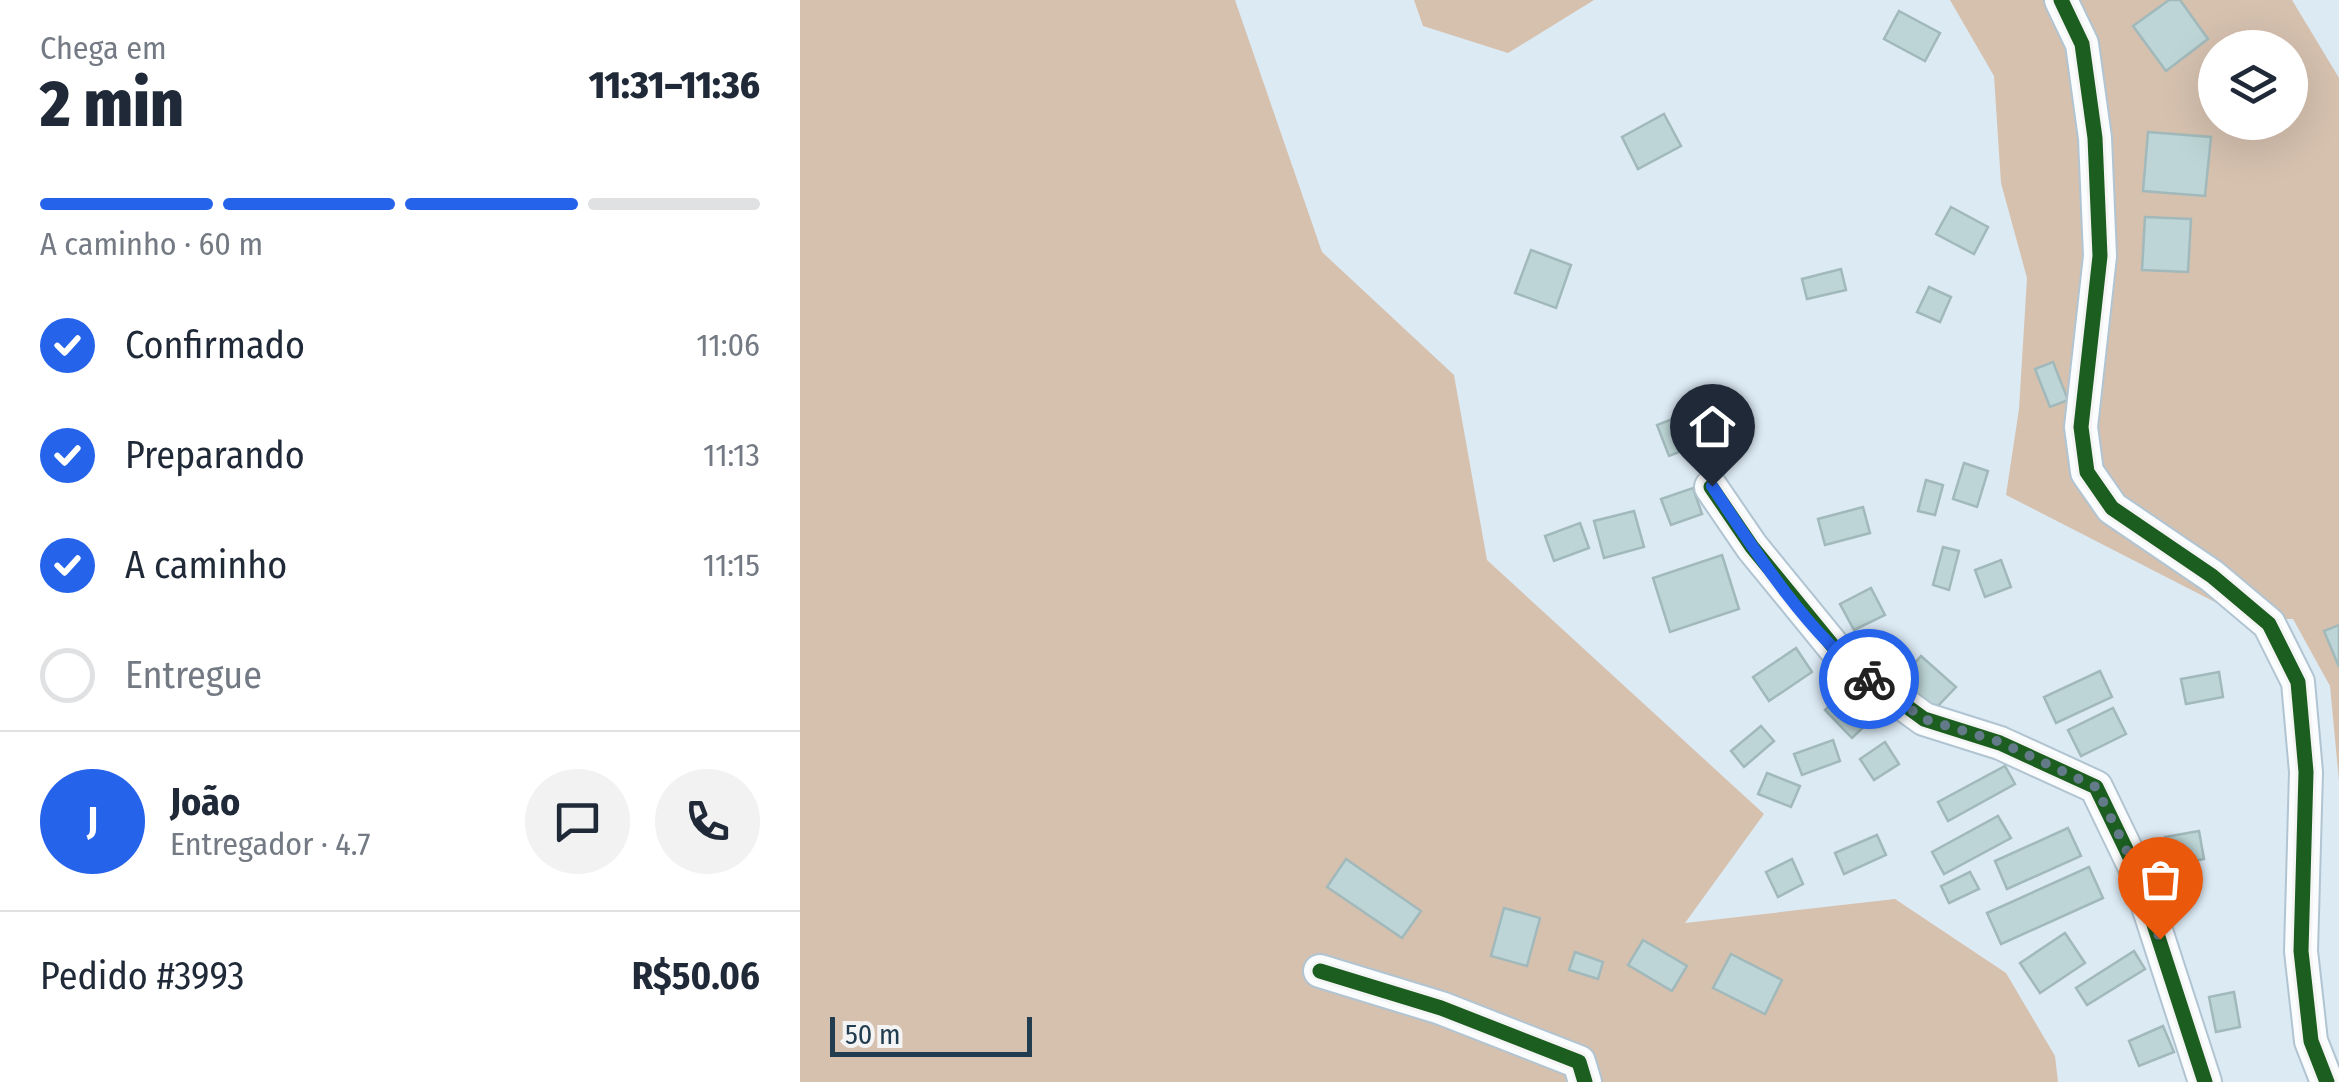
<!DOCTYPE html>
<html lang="pt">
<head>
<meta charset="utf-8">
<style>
	:root { --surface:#fff; --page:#f2f2f3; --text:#1f2937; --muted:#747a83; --line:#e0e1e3; --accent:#2563eb }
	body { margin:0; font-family:"Fira Sans Condensed",sans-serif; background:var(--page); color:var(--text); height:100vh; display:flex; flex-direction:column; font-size:38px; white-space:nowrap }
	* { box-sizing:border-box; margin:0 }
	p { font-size:32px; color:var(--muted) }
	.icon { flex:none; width:55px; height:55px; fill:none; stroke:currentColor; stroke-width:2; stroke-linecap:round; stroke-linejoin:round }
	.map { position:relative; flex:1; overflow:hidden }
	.drawer { display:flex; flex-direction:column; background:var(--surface); width:800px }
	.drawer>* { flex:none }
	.controls { position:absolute; left:1398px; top:30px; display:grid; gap:20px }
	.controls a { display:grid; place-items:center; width:110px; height:110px; border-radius:50%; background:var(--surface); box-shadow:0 10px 40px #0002; font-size:50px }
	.scale { position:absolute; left:30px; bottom:25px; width:202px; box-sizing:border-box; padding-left:10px; border:5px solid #223d4f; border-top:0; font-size:28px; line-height:35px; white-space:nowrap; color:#223d4f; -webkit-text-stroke:8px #f4f4f4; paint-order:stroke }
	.pin { position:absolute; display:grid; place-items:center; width:85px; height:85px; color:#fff; margin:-102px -42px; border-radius:50% 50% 50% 0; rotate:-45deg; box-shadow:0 0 10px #0007 }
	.pin .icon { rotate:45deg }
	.courier { position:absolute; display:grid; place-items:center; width:100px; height:100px; margin:-50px; border:8px solid #2563eb; border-radius:50%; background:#fff; color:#222; box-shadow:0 2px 12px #0007 }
	.overview em { font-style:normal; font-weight:800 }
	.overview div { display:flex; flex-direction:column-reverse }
	.overview { display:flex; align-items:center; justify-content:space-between; height:170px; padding:0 40px }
	h1 { font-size:65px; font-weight:800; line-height:75px }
	.bar { display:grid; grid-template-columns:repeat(4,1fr); gap:15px 10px; align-content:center; height:120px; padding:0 40px }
	.bar i { height:12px; border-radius:8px; background:var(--line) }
	.bar .selected { background:var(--accent) }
	.bar p { grid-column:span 4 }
	.line { display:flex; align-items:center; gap:25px; padding:0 40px; border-top:2px solid var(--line) }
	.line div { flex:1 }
	.round { display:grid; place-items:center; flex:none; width:105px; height:105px; border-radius:52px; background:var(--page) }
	ol { padding:0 40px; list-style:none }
	li { display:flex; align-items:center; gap:30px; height:110px }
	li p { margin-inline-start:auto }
	li .icon { padding:10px; border-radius:50%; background:var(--accent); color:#fff; stroke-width:4 }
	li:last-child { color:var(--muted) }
	li i { width:55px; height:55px; border:5px solid var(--line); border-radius:50% }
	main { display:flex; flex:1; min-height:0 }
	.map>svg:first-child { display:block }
</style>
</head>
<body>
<main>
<section class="drawer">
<div class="overview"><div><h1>2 min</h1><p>Chega em</p></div><em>11:31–11:36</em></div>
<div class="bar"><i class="selected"></i><i class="selected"></i><i class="selected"></i><i></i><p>A caminho · 60 m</p></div>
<ol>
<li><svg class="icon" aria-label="check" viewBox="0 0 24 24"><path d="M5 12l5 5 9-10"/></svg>Confirmado<p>11:06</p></li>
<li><svg class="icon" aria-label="check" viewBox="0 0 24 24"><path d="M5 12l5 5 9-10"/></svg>Preparando<p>11:13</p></li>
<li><svg class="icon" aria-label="check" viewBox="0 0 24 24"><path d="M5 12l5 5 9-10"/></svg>A caminho<p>11:15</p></li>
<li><i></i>Entregue</li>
</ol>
<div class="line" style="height:180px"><b class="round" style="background:var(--accent);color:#fff">J</b><div><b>João</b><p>Entregador · 4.7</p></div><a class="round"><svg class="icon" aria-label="chat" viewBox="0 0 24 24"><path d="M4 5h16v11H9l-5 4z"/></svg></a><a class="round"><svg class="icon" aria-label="phone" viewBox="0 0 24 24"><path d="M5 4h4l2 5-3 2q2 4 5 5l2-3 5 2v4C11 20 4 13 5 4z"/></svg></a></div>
<div class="line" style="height:130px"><div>Pedido #3993</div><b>R$50.06</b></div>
</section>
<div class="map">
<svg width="1539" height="1082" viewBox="0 0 1539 1082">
	<rect width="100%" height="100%" fill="#dceaf4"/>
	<g fill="#d6c1af" fill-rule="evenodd">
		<path d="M 0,0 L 435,0 L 522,252 L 654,375 L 687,560 L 964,814 L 885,923 L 1095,899 L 1206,973 L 1255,1056 L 1258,1082 L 0,1082 Z"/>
		<path d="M 614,0 L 794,0 L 708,53 L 623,26 Z"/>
		<path d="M 1150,0 L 1492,0 L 1539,78 L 1539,781 L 1530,686 L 1493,619 L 1448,619 L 1206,495 L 1219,409 L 1227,278 L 1201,183 L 1194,76 ZM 1415,48 L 1490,48 L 1490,122 L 1415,122 Z"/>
	</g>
	<g fill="#bdd5d6" stroke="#a1b9ba" stroke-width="2.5">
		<path d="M 1369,0 L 1380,0 L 1408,39 L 1366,71 L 1333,26 Z"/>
		<path d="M 1099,11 L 1140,33 L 1125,61 L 1084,39 Z"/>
		<path d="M 864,114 L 881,146 L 838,169 L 822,137 Z"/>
		<path d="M 1348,132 L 1411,137 L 1405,196 L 1343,191 Z"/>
		<path d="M 1151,207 L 1188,227 L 1174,254 L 1136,234 Z"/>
		<path d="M 1345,217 L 1391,219 L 1388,272 L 1342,270 Z"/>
		<path d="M 731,250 L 771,265 L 756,308 L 715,293 Z"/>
		<path d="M 1041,269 L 1046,290 L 1007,299 L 1002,279 Z"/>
		<path d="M 1129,287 L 1151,297 L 1140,322 L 1117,312 Z"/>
		<path d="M 1253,362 L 1268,400 L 1250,407 L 1235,369 Z"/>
		<path d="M 888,413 L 900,444 L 869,456 L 857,425 Z"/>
		<path d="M 1164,463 L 1188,471 L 1177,507 L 1153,499 Z"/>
		<path d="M 1126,480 L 1143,485 L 1135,515 L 1118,511 Z"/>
		<path d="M 893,488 L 902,514 L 871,525 L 861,499 Z"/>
		<path d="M 1063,507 L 1070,533 L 1025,545 L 1018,519 Z"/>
		<path d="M 834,511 L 844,547 L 804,558 L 794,521 Z"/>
		<path d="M 780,523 L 789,548 L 754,561 L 745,536 Z"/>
		<path d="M 1143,547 L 1159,551 L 1149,590 L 1133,585 Z"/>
		<path d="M 922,555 L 939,609 L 870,632 L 853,578 Z"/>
		<path d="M 1201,560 L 1211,587 L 1185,597 L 1175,570 Z"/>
		<path d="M 1071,588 L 1085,615 L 1054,630 L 1040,604 Z"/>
		<path d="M 1539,625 L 1539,667 L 1524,631 Z"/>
		<path d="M 996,648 L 1012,672 L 969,701 L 953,677 Z"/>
		<path d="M 1121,656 L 1156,687 L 1133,711 L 1100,680 Z"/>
		<path d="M 1300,671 L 1312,697 L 1256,723 L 1244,697 Z"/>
		<path d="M 1419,672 L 1423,697 L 1386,704 L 1381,679 Z"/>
		<path d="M 1048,687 L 1076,715 L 1052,738 L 1025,710 Z"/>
		<path d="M 1313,708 L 1326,734 L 1281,756 L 1268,730 Z"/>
		<path d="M 961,726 L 974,741 L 944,767 L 931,751 Z"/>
		<path d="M 1033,740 L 1040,761 L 1002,775 L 994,754 Z"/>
		<path d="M 1085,742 L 1099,764 L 1074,780 L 1060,759 Z"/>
		<path d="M 1205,766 L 1215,784 L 1148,821 L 1138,802 Z"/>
		<path d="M 967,773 L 1000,786 L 991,807 L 958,794 Z"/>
		<path d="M 1198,816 L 1211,838 L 1144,874 L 1132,852 Z"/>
		<path d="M 1268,828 L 1281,856 L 1207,889 L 1195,861 Z"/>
		<path d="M 1399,831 L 1404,859 L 1370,865 L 1365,837 Z"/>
		<path d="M 1077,835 L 1086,855 L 1044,874 L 1035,853 Z"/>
		<path d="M 546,859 L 621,911 L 602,938 L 527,887 Z"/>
		<path d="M 992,859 L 1003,884 L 978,897 L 966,872 Z"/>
		<path d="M 1289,867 L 1303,898 L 1201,944 L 1187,913 Z"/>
		<path d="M 1170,872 L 1179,889 L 1149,903 L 1141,886 Z"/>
		<path d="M 704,908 L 740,918 L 727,966 L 691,956 Z"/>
		<path d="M 1265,933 L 1285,963 L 1240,993 L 1220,963 Z"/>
		<path d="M 843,940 L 887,966 L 872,991 L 828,965 Z"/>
		<path d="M 1334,951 L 1345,969 L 1287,1005 L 1276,988 Z"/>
		<path d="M 775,952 L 803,962 L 798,979 L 769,970 Z"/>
		<path d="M 931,954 L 982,980 L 965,1014 L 913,988 Z"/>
		<path d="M 1434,992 L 1440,1027 L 1416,1032 L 1409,997 Z"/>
		<path d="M 1363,1026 L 1374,1052 L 1339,1066 L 1329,1041 Z"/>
	</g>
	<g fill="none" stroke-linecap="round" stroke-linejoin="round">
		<g stroke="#b1c4d1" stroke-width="36">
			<g id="minor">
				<path d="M 1261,0 L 1282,44 L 1295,138 L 1300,256 L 1281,427 L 1287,472 L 1312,508 L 1412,576 L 1469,624 L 1498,682 L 1506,772 L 1501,951 L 1511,1041 L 1527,1082"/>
				<path d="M 911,487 L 952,547 L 1046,662 L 1124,719 L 1200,743 L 1296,787 L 1337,872 L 1405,1082"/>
				<path d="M 520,971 L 641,1008 L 779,1062 L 785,1082"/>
			</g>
		</g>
		<use href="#minor" stroke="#fafcfd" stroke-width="32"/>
		<g stroke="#f4f4f4" stroke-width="21">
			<g id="cycleway">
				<path d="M 1261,0 L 1282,44 L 1295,138 L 1300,256 L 1281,427 L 1287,472 L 1312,508 L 1412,576 L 1469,624 L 1498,682 L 1506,772 L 1501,951 L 1511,1041 L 1527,1082"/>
				<path d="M 911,487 L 952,547 L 1046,662 L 1124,719 L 1200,743 L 1296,787 L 1337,872 L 1405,1082"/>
				<path d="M 520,971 L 641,1008 L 779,1062 L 785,1082"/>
			</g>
		</g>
		<use href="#cycleway" stroke="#1b5e20" stroke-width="15"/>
	</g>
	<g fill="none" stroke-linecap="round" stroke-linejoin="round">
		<path stroke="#637a89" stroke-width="10" stroke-dasharray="0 18" d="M 1069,679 L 1124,719 L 1200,742 L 1296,787 L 1337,872 L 1360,939"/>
		<path stroke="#2563eb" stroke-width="12" d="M 912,486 C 954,550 1008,634 1069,679"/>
	</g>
</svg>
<div class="controls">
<a><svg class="icon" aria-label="layers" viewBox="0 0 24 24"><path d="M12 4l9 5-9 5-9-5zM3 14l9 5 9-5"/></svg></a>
</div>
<div class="scale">50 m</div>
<div class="pin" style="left:1360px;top:939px;background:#ea580c"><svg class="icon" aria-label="bag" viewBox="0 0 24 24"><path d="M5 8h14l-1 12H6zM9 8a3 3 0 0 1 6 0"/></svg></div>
<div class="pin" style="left:912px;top:486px;background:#1f2937"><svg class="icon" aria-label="home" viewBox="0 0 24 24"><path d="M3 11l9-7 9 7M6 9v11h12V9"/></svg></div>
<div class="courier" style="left:1069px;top:679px"><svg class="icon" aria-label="bike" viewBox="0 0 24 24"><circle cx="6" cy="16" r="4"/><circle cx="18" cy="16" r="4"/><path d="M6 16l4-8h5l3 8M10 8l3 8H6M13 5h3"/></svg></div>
</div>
</main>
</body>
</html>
